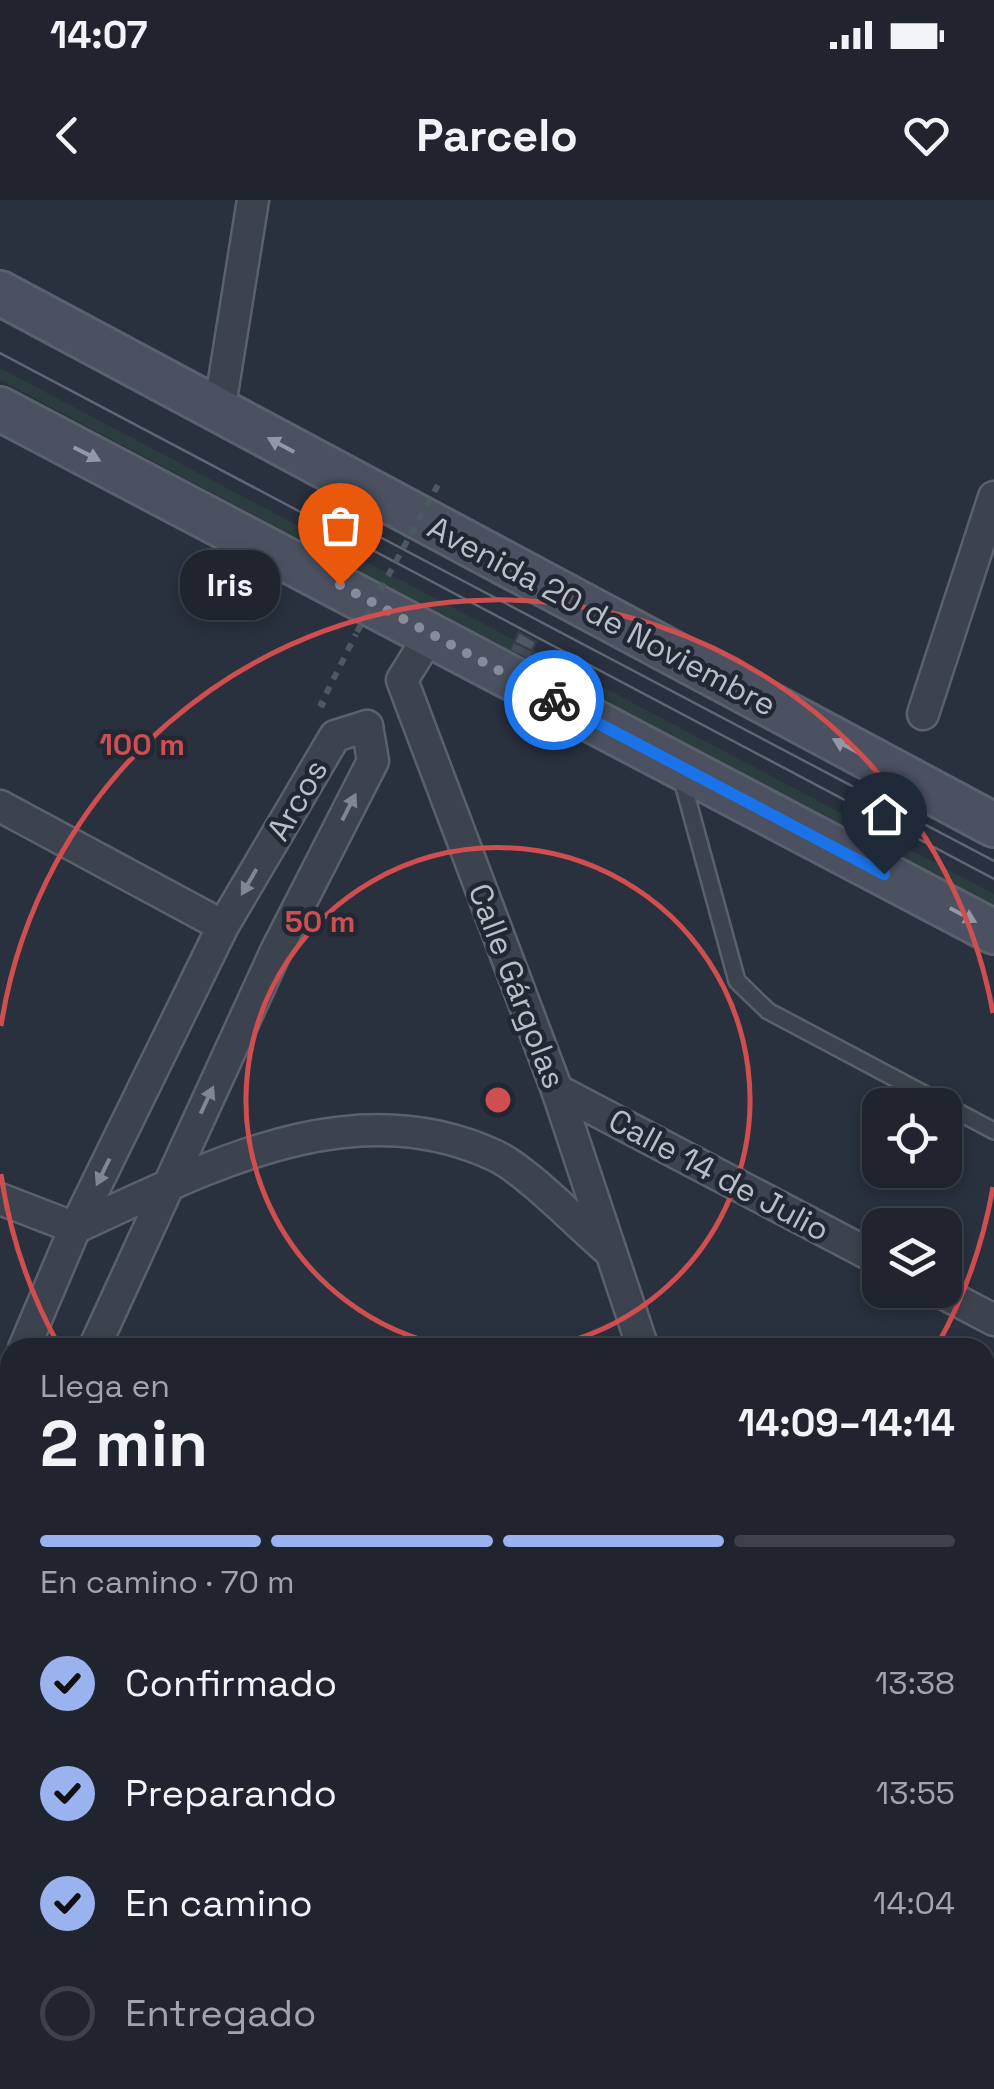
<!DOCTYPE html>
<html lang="es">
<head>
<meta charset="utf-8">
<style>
	:root { --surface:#1f242e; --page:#2c303a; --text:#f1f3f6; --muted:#a1a4aa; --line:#3c414a; --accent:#9ab2ed }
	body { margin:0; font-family:"Space Grotesk",sans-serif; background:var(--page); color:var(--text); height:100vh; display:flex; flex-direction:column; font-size:38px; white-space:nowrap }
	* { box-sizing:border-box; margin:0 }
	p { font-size:32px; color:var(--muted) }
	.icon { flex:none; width:55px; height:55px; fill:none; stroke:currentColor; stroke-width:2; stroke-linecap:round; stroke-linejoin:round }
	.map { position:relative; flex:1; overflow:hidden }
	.sheet { position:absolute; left:0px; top:1138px; width:995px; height:752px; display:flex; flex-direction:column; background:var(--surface); border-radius:30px 30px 0 0; box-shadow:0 5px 15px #0003,0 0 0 2px var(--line) }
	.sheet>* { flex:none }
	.controls { position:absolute; left:862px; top:888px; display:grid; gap:20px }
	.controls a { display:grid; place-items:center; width:100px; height:100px; border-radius:20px; background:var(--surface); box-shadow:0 5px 15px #0003,0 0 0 2px var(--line); font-size:50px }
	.pin { position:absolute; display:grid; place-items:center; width:85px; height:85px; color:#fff; margin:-102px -42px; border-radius:50% 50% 50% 0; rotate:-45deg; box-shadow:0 0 10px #0007 }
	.pin .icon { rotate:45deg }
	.courier { position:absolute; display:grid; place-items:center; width:100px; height:100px; margin:-50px; border:8px solid #1a73e8; border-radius:50%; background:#fff; color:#222; box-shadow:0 2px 12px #0007 }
	.bubble { position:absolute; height:70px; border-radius:30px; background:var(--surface); box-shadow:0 5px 15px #0003,0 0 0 2px var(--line); font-size:32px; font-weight:700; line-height:70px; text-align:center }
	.summary em { font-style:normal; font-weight:700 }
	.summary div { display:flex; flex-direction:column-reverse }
	.summary { display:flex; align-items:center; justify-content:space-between; height:170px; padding:0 40px }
	h1 { font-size:65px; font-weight:700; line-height:75px }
	.bar { display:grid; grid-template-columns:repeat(4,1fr); gap:15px 10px; align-content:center; height:120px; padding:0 40px }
	.bar i { height:12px; border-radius:8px; background:var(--line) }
	.bar .active { background:var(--accent) }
	.bar p { grid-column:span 4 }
	ol { padding:0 40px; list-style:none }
	li { display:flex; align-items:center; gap:30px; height:110px }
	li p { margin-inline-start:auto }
	li .icon { padding:10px; border-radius:50%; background:var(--accent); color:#111; stroke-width:4 }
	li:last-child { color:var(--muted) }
	li i { width:55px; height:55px; border:5px solid var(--line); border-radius:50% }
	.status { display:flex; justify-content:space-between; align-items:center; height:70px; padding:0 50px; background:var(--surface); direction:ltr }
	.status svg { height:28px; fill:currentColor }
	header { display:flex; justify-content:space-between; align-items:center; height:130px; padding:0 40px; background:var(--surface); font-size:45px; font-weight:700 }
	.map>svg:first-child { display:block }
</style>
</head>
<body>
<div class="status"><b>14:07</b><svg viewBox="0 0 49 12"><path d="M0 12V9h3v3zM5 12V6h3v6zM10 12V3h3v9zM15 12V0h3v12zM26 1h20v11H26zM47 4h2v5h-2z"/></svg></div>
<header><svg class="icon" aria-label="back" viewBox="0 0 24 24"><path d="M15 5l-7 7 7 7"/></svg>Parcelo<svg class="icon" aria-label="heart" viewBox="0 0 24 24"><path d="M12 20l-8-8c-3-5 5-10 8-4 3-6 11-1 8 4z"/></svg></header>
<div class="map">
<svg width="994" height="1889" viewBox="0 0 994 1889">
	<rect width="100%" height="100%" fill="#29303e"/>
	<path fill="#2c3d40" d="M 0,168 L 516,441 L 512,450 L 528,459 L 533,450 L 994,694 L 994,707 L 0,180 Z"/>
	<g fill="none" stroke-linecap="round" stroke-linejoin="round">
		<g stroke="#5a606c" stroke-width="20">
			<path id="lane" d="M 681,576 L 737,781 L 768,811 L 994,931"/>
		</g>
		<g stroke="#5a606c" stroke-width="35">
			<g id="street">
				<path d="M 219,212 L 253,0"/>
				<path d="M 431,433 L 402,480 L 557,890 L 643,1148"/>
				<path d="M 923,514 L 994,297"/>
				<path d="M 0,606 L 223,726"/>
				<path d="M 557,890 L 880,1060"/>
				<path d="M 0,999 L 75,1028 C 207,968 351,888 496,956 C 527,971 578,1024 607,1049"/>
				<path d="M 937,1090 L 994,1120"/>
				<path d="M 24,1148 L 75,1028 L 223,726 L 335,536 L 367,526"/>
				<path d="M 94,1148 L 276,751 L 373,561 L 367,526"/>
				<path d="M 0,1205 L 10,1181"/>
				<path d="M 0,1354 L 10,1331"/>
				<path d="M 0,1612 L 10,1609"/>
				<path d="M 985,1807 L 994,1803"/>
				<path d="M 244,1880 L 247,1889"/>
				<path d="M 573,1880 L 577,1889"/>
				<path d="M 905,1880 L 908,1889"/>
				<path d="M 35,1889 L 62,1880"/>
			</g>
		</g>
		<g stroke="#5a606c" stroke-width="48">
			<g id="secondary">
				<path d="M 0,93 L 994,625"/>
				<path d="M 0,209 L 994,732"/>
			</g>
		</g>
		<path stroke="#4b5a5e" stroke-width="6" stroke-dasharray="8 8" stroke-linecap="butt" d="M 325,506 L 321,504 L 356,434"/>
		<use href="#lane" stroke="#3c424e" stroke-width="15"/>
		<use href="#street" stroke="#3c424e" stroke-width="30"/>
		<use href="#secondary" stroke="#4b5161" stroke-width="42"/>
		<g stroke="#5f6675" stroke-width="2.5">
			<path d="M 0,153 L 994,679"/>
			<path d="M 344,318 L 994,661"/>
		</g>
		<path stroke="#4b5a5e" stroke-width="6" stroke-dasharray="8 8" stroke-linecap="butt" d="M 357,432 L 438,285"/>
	</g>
	<g fill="#444b58">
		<path d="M 514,442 L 533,450 L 529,459 L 511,450 Z"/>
		<path d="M 994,1171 L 994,1400 L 988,1411 L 985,1409 L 985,1187 Z"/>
	</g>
	<g fill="#4f5766" stroke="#373d47" stroke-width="2.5">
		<path d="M 519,432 L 536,442 L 532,451 L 514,442 Z"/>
		<path d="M 994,1171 L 994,1192 L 985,1187 Z"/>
		<path d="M 985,1206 L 994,1210 L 994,1259 L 985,1254 Z"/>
		<path d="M 985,1273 L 994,1278 L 994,1325 L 985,1321 Z"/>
		<path d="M 985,1339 L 994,1344 L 994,1394 L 985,1389 Z"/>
	</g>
	<defs><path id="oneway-solid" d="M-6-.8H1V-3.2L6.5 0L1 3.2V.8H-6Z" transform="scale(2.5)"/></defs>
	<g fill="#9298a5">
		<use href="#oneway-solid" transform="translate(281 245) rotate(-152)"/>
		<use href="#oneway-solid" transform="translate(87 254) rotate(27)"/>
		<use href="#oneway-solid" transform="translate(846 546) rotate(-152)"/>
		<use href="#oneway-solid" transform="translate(963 715) rotate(28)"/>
	</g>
	<g fill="#818692">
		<use href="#oneway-solid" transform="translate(349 607) rotate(-63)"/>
		<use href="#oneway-solid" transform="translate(249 682) rotate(120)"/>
		<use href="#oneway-solid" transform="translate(207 900) rotate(-65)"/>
		<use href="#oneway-solid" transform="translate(103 972) rotate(116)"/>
	</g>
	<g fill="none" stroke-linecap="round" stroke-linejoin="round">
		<path stroke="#878c98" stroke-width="10" stroke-dasharray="0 18" d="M 340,385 L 554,500"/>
		<path stroke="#1a73e8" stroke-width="12" d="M 554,500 L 884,674"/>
	</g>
	<g fill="none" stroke="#cf4e50" stroke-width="5">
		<path d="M450 1147A252 252 0 1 1 546 1147"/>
		<path d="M993 987A503 503 0 0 1 938 1144M58 1144A503 503 0 0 1 1 974M1 826A503 503 0 0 1 993 813"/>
	</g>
	<g text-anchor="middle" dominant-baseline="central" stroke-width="9" stroke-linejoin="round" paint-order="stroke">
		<g font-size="32" fill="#b9bec9" stroke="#212733">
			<text transform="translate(602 416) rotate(28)">Avenida 20 de Noviembre</text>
			<text transform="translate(297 600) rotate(-60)">Arcos</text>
			<text transform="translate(517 786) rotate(69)">Calle Gárgolas</text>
			<text transform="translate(719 975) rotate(28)">Calle 14 de Julio</text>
		</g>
	</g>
	<circle cx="498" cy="900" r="15" fill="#cf4e50" stroke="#212733" stroke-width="5"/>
	<g font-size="30" text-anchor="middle" font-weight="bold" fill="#cf4e50" stroke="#212733" stroke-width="9" stroke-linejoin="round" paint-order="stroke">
		<text x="142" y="555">100 m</text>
		<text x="320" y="732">50 m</text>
	</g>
</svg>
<div class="controls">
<a><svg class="icon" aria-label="locate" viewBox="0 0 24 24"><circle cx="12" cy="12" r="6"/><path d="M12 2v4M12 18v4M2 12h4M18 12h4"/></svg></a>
<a><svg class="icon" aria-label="layers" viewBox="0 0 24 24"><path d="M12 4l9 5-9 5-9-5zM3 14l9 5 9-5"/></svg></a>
</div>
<div class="pin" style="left:340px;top:385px;background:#ea580c"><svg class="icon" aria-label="bag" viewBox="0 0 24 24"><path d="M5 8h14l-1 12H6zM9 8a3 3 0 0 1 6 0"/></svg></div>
<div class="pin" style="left:884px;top:674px;background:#1f2937"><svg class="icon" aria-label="home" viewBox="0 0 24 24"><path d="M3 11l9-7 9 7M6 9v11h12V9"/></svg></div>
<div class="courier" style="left:554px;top:500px"><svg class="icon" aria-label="bike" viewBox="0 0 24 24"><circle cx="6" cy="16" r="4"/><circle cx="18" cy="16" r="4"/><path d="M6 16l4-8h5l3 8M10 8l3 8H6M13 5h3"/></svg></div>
<div class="bubble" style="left:180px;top:350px;width:100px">Iris</div>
<section class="sheet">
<div class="summary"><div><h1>2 min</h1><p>Llega en</p></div><em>14:09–14:14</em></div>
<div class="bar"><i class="active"></i><i class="active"></i><i class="active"></i><i></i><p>En camino · 70 m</p></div>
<ol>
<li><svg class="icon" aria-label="check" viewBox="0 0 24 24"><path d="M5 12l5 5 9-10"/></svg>Confirmado<p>13:38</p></li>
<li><svg class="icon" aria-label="check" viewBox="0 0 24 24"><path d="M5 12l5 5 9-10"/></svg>Preparando<p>13:55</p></li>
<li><svg class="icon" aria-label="check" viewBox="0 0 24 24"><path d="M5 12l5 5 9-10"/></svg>En camino<p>14:04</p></li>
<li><i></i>Entregado</li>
</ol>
</section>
</div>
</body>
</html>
